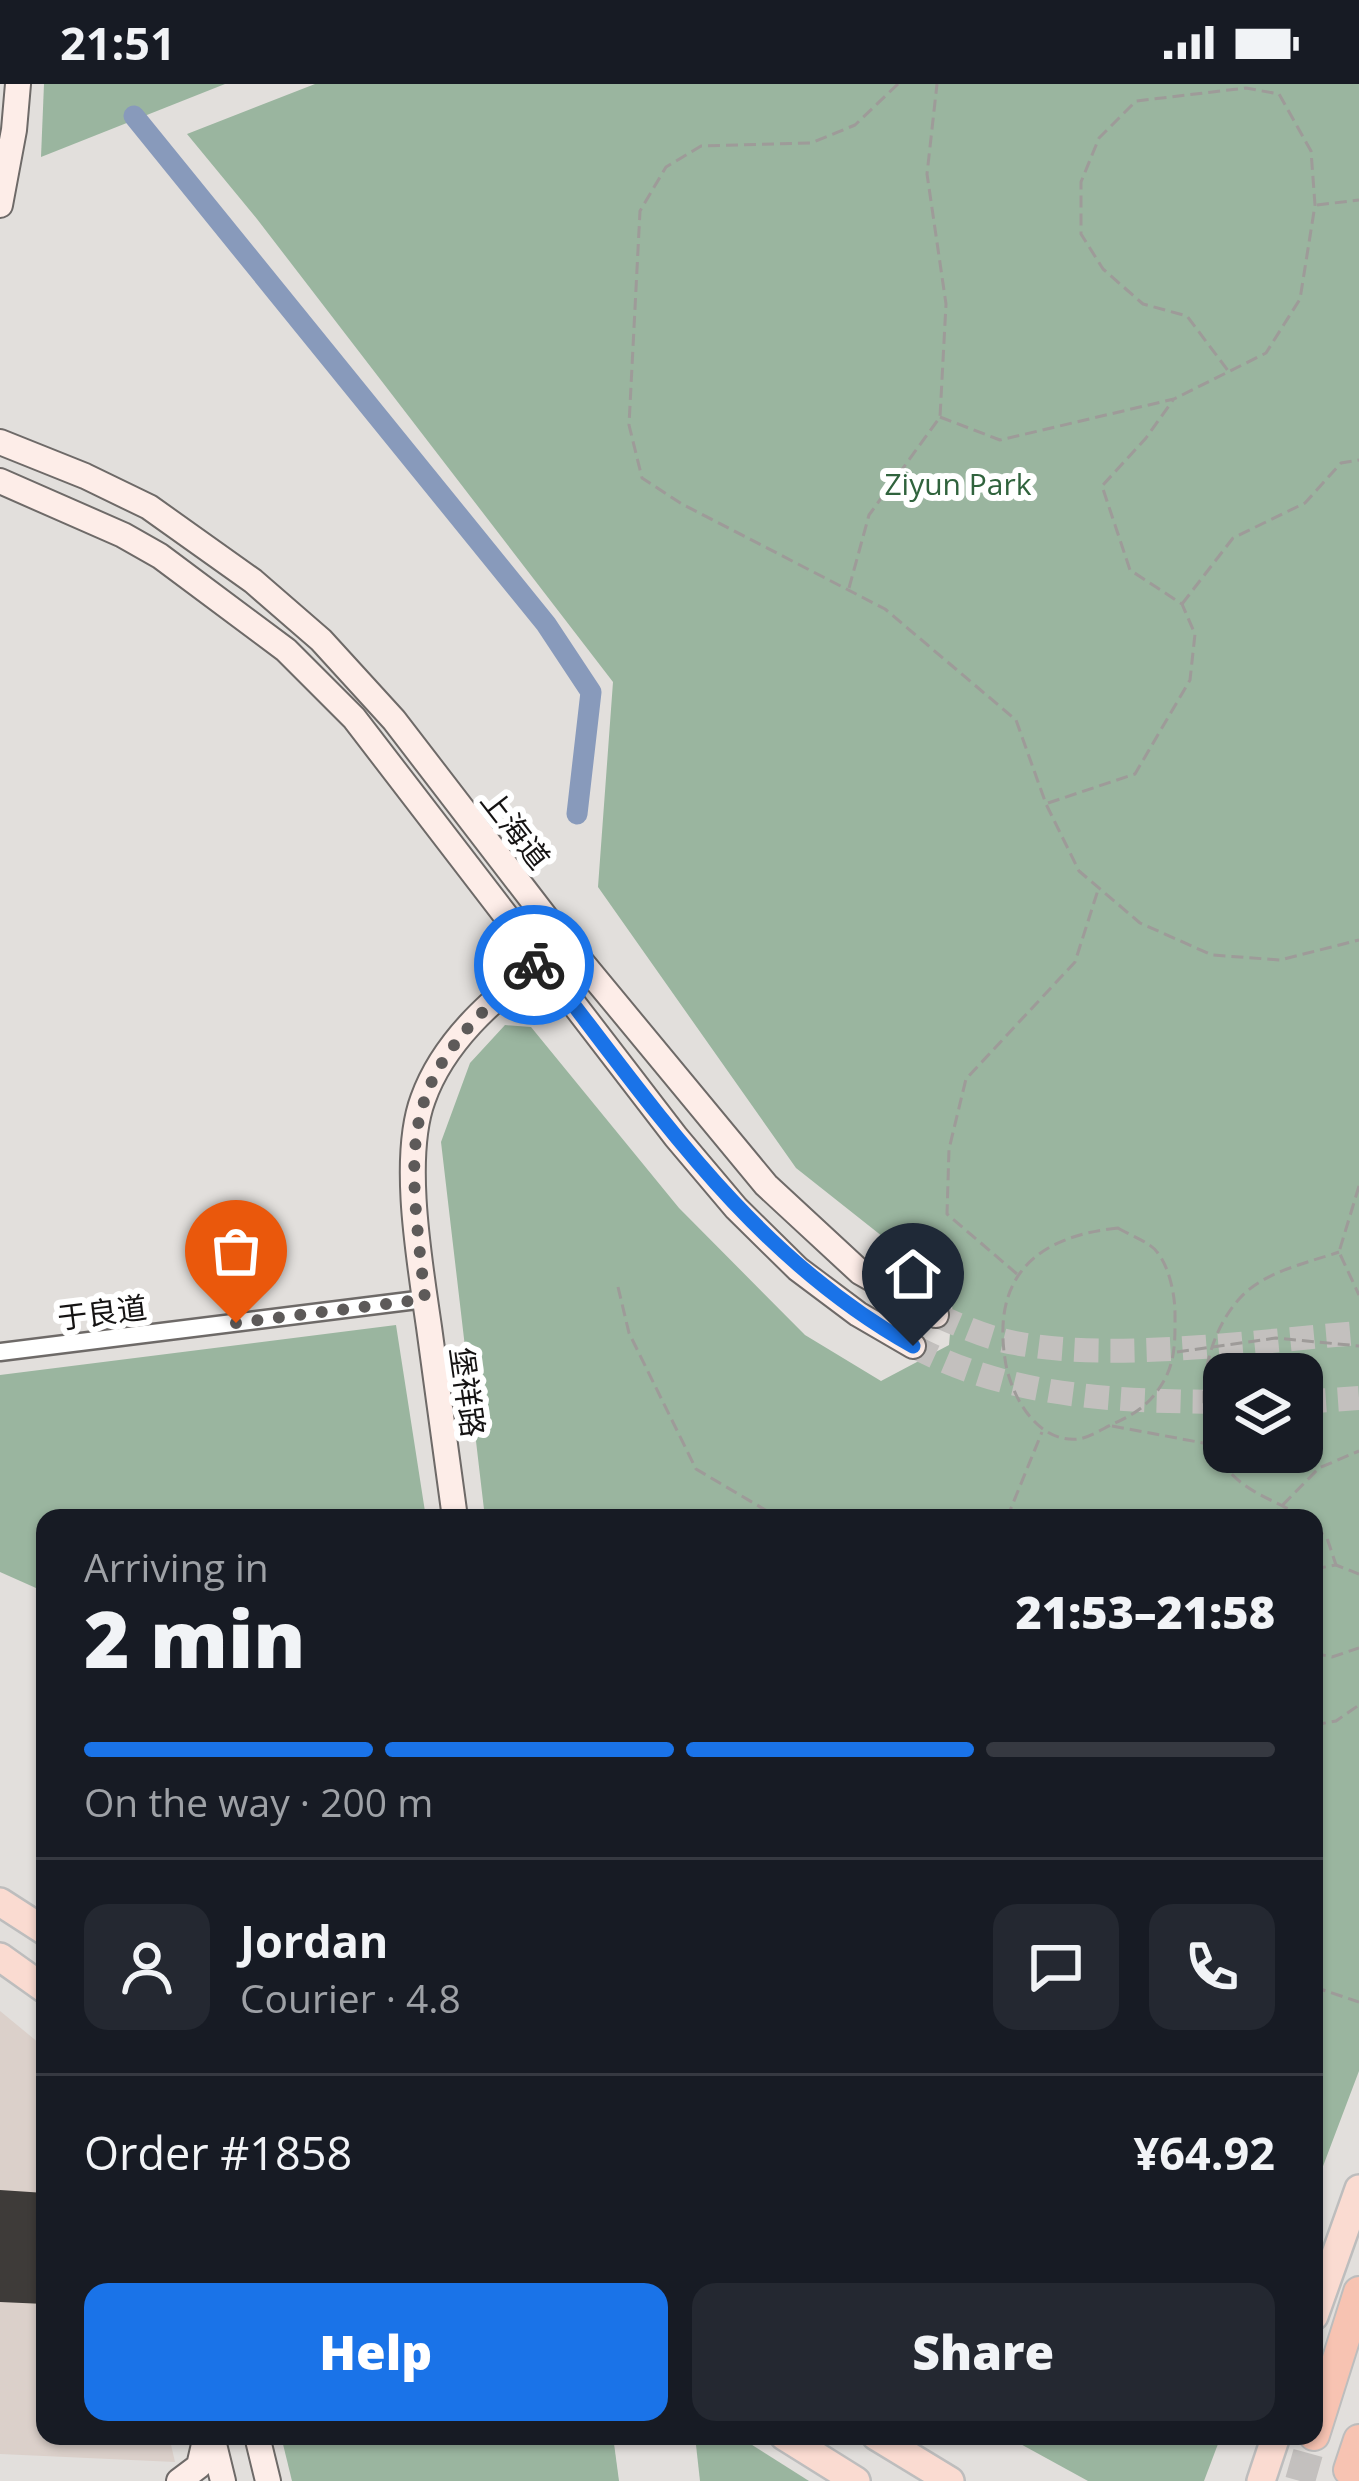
<!DOCTYPE html>
<html lang="en">
<head>
<meta charset="utf-8">
<style>
	:root { --surface:#171b24; --page:#242831; --text:#f1f3f6; --muted:#9ea1a6; --line:#363941; --accent:#1a73e8 }
	body { margin:0; font-family:"Open Sans","Noto Sans SC",sans-serif; background:var(--page); color:var(--text); height:100vh; display:flex; flex-direction:column; font-size:45px; white-space:nowrap }
	* { box-sizing:border-box; margin:0 }
	p { font-size:39px; color:var(--muted) }
	.icon { flex:none; width:66px; height:66px; fill:none; stroke:currentColor; stroke-width:2; stroke-linecap:round; stroke-linejoin:round }
	.map { position:relative; flex:1; overflow:hidden }
	.panel { position:absolute; left:36px; top:1425px; width:1287px; height:936px; display:flex; flex-direction:column; background:var(--surface); border-radius:24px; box-shadow:0 3px 9px #0004 }
	.panel>* { flex:none }
	.controls { position:absolute; left:1203px; top:1269px; display:grid; gap:24px }
	.controls a { display:grid; place-items:center; width:120px; height:120px; border-radius:24px; background:var(--surface); box-shadow:0 3px 9px #0004; font-size:60px }
	.pin { position:absolute; display:grid; place-items:center; width:102px; height:102px; color:#fff; margin:-123px -51px; border-radius:50% 50% 50% 0; rotate:-45deg; box-shadow:0 0 12px #0007 }
	.pin .icon { rotate:45deg }
	.courier { position:absolute; display:grid; place-items:center; width:120px; height:120px; margin:-60px; border:9px solid #1a73e8; border-radius:50%; background:#fff; color:#222; box-shadow:0 3px 15px #0007 }
	.summary em { font-style:normal; font-weight:800 }
	.summary div { display:flex; flex-direction:column-reverse }
	.summary { display:flex; align-items:center; justify-content:space-between; height:204px; padding:0 48px }
	h1 { font-size:78px; font-weight:800; line-height:90px }
	.bar { display:grid; grid-template-columns:repeat(4,1fr); gap:18px 12px; align-content:center; height:144px; padding:0 48px }
	.bar i { height:15px; border-radius:9px; background:var(--line) }
	.bar .active { background:var(--accent) }
	.bar p { grid-column:span 4 }
	.line { display:flex; align-items:center; gap:30px; padding:0 48px; border-top:3px solid var(--line) }
	.line div { flex:1 }
	.round { display:grid; place-items:center; flex:none; width:126px; height:126px; border-radius:24px; background:var(--page) }
	.button { display:flex; gap:24px; margin-top:auto; padding:24px 48px }
	.button a { flex:1; height:138px; border-radius:24px; background:var(--accent); color:#fff; font-size:48px; font-weight:800; line-height:138px; text-align:center }
	.button a+a { background:var(--page); color:var(--text) }
	.status { display:flex; justify-content:space-between; align-items:center; height:84px; padding:0 60px; background:var(--surface); direction:ltr }
	.status svg { height:33px; fill:currentColor }
	.map>svg:first-child { display:block }
</style>
</head>
<body>
<div class="status"><b>21:51</b><svg viewBox="0 0 49 12"><path d="M0 12V9h3v3zM5 12V6h3v6zM10 12V3h3v9zM15 12V0h3v12zM26 1h20v11H26zM47 4h2v5h-2z"/></svg></div>
<div class="map">
<svg width="1359" height="2397" viewBox="0 0 1359 2397">
	<rect width="100%" height="100%" fill="#e2dfdc"/>
	<path fill="#dbd0ca" d="M 0,1927 L 45,1964 L 45,2352 L 169,2352 L 175,2378 L 0,2370 Z"/>
	<g fill="#9ab59f" fill-rule="evenodd">
		<path d="M 44,0 L 225,0 L 41,73 Z"/>
		<path d="M 315,0 L 1359,0 L 1359,1987 L 1314,2106 L 1314,1434 L 485,1434 L 441,1058 L 470,979 L 505,941 L 531,943 L 679,1124 L 805,1251 L 881,1297 L 949,1261 L 955,1192 L 892,1160 L 796,1084 L 598,803 L 613,598 L 257,135 L 187,50 ZM 1224,1290 L 1302,1290 L 1302,1368 L 1224,1368 Z"/>
		<path d="M 396,1241 L 426,1434 L 45,1434 L 45,1508 L 0,1488 L 0,1291 Z"/>
		<path d="M 281,2352 L 613,2352 L 619,2397 L 292,2397 Z"/>
		<path d="M 695,2352 L 738,2352 L 809,2397 L 700,2397 Z"/>
		<path d="M 1006,2352 L 1221,2352 L 1204,2397 L 1088,2397 Z"/>
	</g>
	<g fill="none" stroke-linecap="round" stroke-linejoin="round">
		<path stroke="#889abb" stroke-width="21" d="M 134,32 L 546,540 L 591,608 L 577,730"/>
	</g>
	<path fill="#3e3b39" d="M 0,2106 L 45,2109 L 45,2220 L 0,2218 Z"/>
	<g fill="none" stroke-linecap="round" stroke-linejoin="round">
		<g stroke="#c3c0be" stroke-width="24" stroke-dasharray="24 12" stroke-linecap="butt">
			<path d="M 936,1231 C 961,1242 987,1254 1015,1259 C 1116,1278 1255,1257 1359,1249"/>
			<path d="M 913,1262 C 1010,1314 1116,1317 1224,1318"/>
			<path d="M 1302,1318 L 1359,1314"/>
		</g>
		<path stroke="#c3c0be" stroke-width="30" stroke-dasharray="30 15" stroke-linecap="butt" d="M 1300,2397 L 1308,2369"/>
		<g stroke="#6e6a68" stroke-width="21">
			<path id="street" d="M 0,1268 L 425,1215"/>
		</g>
		<g stroke="#6e6a68" stroke-width="28">
			<g id="secondary">
				<path d="M 0,121 L 14,46 L 18,0"/>
				<path d="M 0,358 L 85,392 L 149,423 L 253,497 L 321,556 L 394,636 L 560,852 L 766,1101 L 860,1188 L 936,1231"/>
				<path d="M 0,397 L 123,451 L 160,472 L 286,566 L 354,634 L 676,1053 L 736,1124 L 798,1185 L 858,1230 L 913,1262"/>
				<path d="M 455,1434 C 446,1370 437,1306 429,1243 C 420,1180 401,1074 423,1015 C 444,956 493,916 540,877"/>
				<path d="M 212,2352 L 223,2397"/>
				<path d="M 257,2352 L 268,2397"/>
				<path d="M 179,2397 L 199,2382 L 206,2352"/>
			</g>
		</g>
		<g stroke="#bdbdbd" stroke-width="32">
			<g id="primary">
				<path d="M 0,1818 L 45,1847"/>
				<path d="M 0,1873 L 45,1905"/>
				<path d="M 1314,2232 L 1359,2105"/>
				<path d="M 784,2352 L 856,2397"/>
				<path d="M 876,2352 L 950,2397"/>
				<path d="M 1261,2397 L 1276,2352"/>
			</g>
		</g>
		<g stroke="#bdbdbd" stroke-width="34">
			<g id="highway">
				<path d="M 1314,2351 L 1359,2208"/>
				<path d="M 1349,2386 L 1359,2356"/>
			</g>
		</g>
		<g stroke="#9e9b99" stroke-width="3" stroke-dasharray="12 6" stroke-linecap="butt">
			<path d="M 898,0 L 855,41 L 811,59 L 701,62 L 666,83 L 640,127 L 629,341 L 642,394 L 682,420 L 885,525 L 1016,636 L 1046,720 L 1079,787 L 1140,839 L 1212,871 L 1280,876 L 1359,856"/>
			<path d="M 1317,121 L 1359,116"/>
			<path d="M 940,333 L 1000,356 L 1174,315 L 1266,269 L 1300,215 L 1315,121 L 1311,67 L 1279,10 L 1246,4 L 1136,17 L 1099,54 L 1081,98 L 1081,150 L 1103,185 L 1143,220 L 1187,232 L 1229,288"/>
			<path d="M 849,504 L 869,431 L 940,333 L 946,220 L 927,90 L 937,0"/>
			<path d="M 1182,520 L 1233,454 L 1305,419 L 1341,379 L 1359,376"/>
			<path d="M 1048,719 L 1135,690 L 1190,596 L 1195,550 L 1182,520 L 1130,486 L 1102,402 L 1146,354 L 1173,316"/>
			<path d="M 1359,1102 L 1339,1168 L 1359,1211"/>
			<path d="M 1118,1144 C 1129,1151 1150,1158 1157,1168 C 1169,1182 1175,1211 1175,1229 C 1175,1255 1176,1278 1162,1300 C 1149,1321 1135,1330 1113,1340 C 1104,1344 1090,1353 1079,1355 C 1037,1360 1010,1311 1005,1275 C 992,1190 1039,1152 1118,1144 Z"/>
			<path d="M 1017,1190 L 947,1130 L 949,1065 L 966,995 L 1075,878 L 1098,806"/>
			<path d="M 618,1203 L 629,1249 L 696,1385 L 779,1434"/>
			<path d="M 1177,1268 L 1276,1254 L 1359,1262"/>
			<path d="M 1112,1342 L 1214,1361"/>
			<path d="M 1007,1434 L 1042,1348"/>
			<path d="M 1270,1434 L 1319,1384 L 1359,1367"/>
			<path d="M 1303,1434 C 1277,1416 1249,1411 1227,1385 C 1189,1340 1201,1256 1240,1214 C 1263,1188 1307,1179 1339,1168"/>
			<path d="M 1314,1443 L 1327,1454 L 1336,1481"/>
			<path d="M 1314,1485 L 1336,1481 L 1359,1490"/>
			<path d="M 1314,1569 L 1332,1573 L 1359,1564"/>
			<path d="M 1314,1641 L 1336,1637 L 1359,1621"/>
			<path d="M 1314,1903 L 1359,1918"/>
		</g>
		<use href="#street" stroke="#fff" stroke-width="16"/>
		<use href="#secondary" stroke="#fdede8" stroke-width="24"/>
		<use href="#primary" stroke="#fadbd1" stroke-width="27"/>
		<use href="#highway" stroke="#f7c3b2" stroke-width="30"/>
	</g>
	<g fill="none" stroke-linecap="round" stroke-linejoin="round">
		<path stroke="#5d5a59" stroke-width="12" stroke-dasharray="0 21.6" d="M 236,1239 L 425,1215 C 406,1046 397,996 534,881"/>
		<path stroke="#1a73e8" stroke-width="15" d="M 534,881 L 540,877 C 652,1021 750,1171 913,1262"/>
	</g>
	<g text-anchor="middle" dominant-baseline="central" stroke-width="12" stroke-linejoin="round" paint-order="stroke">
		<g font-size="30" fill="#30633d" stroke="#fff">
			<text x="958" y="399">Ziyun Park</text>
		</g>
		<g font-size="30" fill="#151313" stroke="#fff">
			<text transform="translate(516 745) rotate(52)">上海道</text>
			<text transform="translate(102 1228) rotate(-7)">于良道</text>
			<text transform="translate(468 1308) rotate(82)">堡祥路</text>
		</g>
	</g>
</svg>
<div class="controls">
<a><svg class="icon" aria-label="layers" viewBox="0 0 24 24"><path d="M12 4l9 5-9 5-9-5zM3 14l9 5 9-5"/></svg></a>
</div>
<div class="pin" style="left:236px;top:1239px;background:#ea580c"><svg class="icon" aria-label="bag" viewBox="0 0 24 24"><path d="M5 8h14l-1 12H6zM9 8a3 3 0 0 1 6 0"/></svg></div>
<div class="pin" style="left:913px;top:1262px;background:#1f2937"><svg class="icon" aria-label="home" viewBox="0 0 24 24"><path d="M3 11l9-7 9 7M6 9v11h12V9"/></svg></div>
<div class="courier" style="left:534px;top:881px"><svg class="icon" aria-label="bike" viewBox="0 0 24 24"><circle cx="6" cy="16" r="4"/><circle cx="18" cy="16" r="4"/><path d="M6 16l4-8h5l3 8M10 8l3 8H6M13 5h3"/></svg></div>
<section class="panel">
<div class="summary"><div><h1>2 min</h1><p>Arriving in</p></div><em>21:53–21:58</em></div>
<div class="bar"><i class="active"></i><i class="active"></i><i class="active"></i><i></i><p>On the way · 200 m</p></div>
<div class="line" style="height:216px"><a class="round"><svg class="icon" aria-label="person" viewBox="0 0 24 24"><circle cx="12" cy="8" r="4"/><path d="M4 21q1-7 8-7t8 7"/></svg></a><div><b>Jordan</b><p>Courier · 4.8</p></div><a class="round"><svg class="icon" aria-label="chat" viewBox="0 0 24 24"><path d="M4 5h16v11H9l-5 4z"/></svg></a><a class="round"><svg class="icon" aria-label="phone" viewBox="0 0 24 24"><path d="M5 4h4l2 5-3 2q2 4 5 5l2-3 5 2v4C11 20 4 13 5 4z"/></svg></a></div>
<div class="line" style="height:156px"><div>Order #1858</div><b>¥64.92</b></div>
<div class="button"><a>Help</a><a>Share</a></div>
</section>
</div>
</body>
</html>
